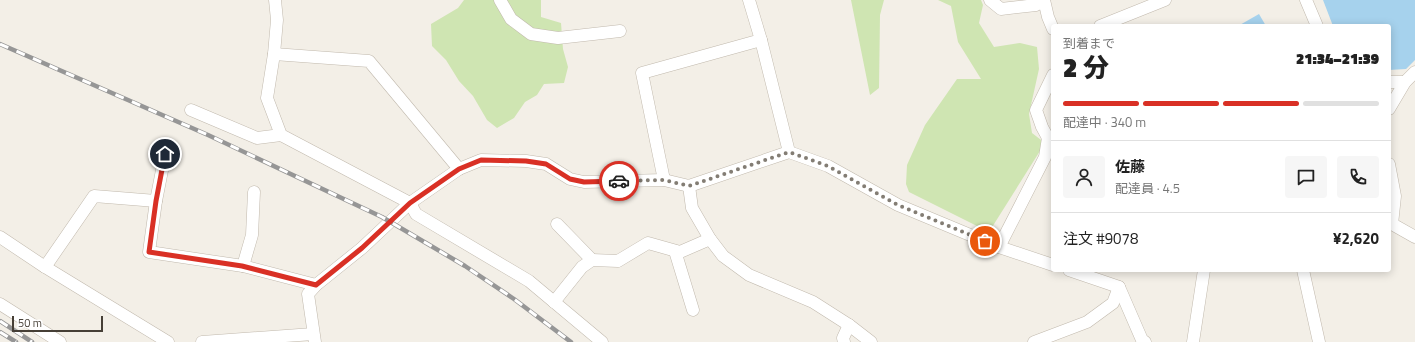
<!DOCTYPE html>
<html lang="ja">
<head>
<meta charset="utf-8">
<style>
	:root { --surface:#fff; --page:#f6f6f6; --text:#222; --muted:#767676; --line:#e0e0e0; --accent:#d93025 }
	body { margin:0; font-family:"Titillium Web","Noto Sans JP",sans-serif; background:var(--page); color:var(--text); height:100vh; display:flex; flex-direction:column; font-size:15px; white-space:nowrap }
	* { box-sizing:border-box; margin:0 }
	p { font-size:13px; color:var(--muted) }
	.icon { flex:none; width:22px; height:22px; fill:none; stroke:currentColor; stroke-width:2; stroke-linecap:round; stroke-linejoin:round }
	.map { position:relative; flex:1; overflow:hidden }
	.panel { position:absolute; left:1051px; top:24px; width:340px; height:248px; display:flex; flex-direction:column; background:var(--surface); border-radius:4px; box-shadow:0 2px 10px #0003 }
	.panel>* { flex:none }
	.scale { position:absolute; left:12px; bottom:10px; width:91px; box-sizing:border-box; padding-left:4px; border:2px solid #463f36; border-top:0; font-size:11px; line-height:14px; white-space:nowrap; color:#463f36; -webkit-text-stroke:3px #fff; paint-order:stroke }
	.pin { position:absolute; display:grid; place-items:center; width:34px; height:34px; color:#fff; margin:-17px; border:2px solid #fff; border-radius:50%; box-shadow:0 1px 4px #0007 }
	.courier { position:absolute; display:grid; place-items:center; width:40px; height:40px; margin:-20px; border:3px solid #d93025; border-radius:50%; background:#fff; color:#222; box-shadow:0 1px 5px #0007 }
	.headline em { font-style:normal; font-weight:800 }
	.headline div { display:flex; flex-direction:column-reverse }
	.headline { display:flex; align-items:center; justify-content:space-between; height:68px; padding:0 12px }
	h1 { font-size:26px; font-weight:800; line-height:30px }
	.bar { display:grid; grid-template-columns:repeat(4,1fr); gap:6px 4px; align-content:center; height:48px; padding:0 12px }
	.bar i { height:5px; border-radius:3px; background:var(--line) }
	.bar .on { background:var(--accent) }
	.bar p { grid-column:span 4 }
	.line { display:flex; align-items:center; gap:10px; padding:0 12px; border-top:1px solid var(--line) }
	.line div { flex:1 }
	.round { display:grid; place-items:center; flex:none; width:42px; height:42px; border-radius:4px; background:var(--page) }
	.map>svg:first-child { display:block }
</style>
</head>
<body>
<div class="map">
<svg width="1415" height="342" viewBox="0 0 1415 342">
	<rect width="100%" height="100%" fill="#f3efe7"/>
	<g fill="#cfe5b2">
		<path d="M 464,0 L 541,0 L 541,17 L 561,23 L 563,49 L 568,67 L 564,83 L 544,84 L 537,95 L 525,102 L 514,118 L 497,128 L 487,120 L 473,96 L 459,81 L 446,60 L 432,46 L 431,24 L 458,8 Z"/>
		<path d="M 851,0 L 884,0 L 880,15 L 879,88 L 870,95 Z"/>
		<path d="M 938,0 L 981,0 L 983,5 L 979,23 L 994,47 L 1020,43 L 1037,47 L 1039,69 L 1029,114 L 1032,133 L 1045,143 L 989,232 L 909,192 L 906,184 L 907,165 L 925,125 L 957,79 L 981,79 L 958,42 L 951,6 Z"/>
	</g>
	<g fill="#a6d2ed">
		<path d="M 1323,0 L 1415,0 L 1415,60 L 1406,69 L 1389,70 L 1389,26 L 1333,26 Z"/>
		<path d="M 1259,14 L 1266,26 L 1238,26 Z"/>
	</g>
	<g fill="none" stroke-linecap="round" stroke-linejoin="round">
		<g stroke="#c1b9ad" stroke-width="13">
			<g id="street">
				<path d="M 275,0 L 277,20 L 274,54 L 267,98 L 281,135 L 410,203 L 416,214 L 529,281 L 602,342"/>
				<path d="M 500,0 L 511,19 L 531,34 L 558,38 L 620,31"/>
				<path d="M 749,0 L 761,40 L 789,152"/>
				<path d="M 990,0 L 1001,9 L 1036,5 L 1044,1"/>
				<path d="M 1044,0 L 1048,17 L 1053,29"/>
				<path d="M 1306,0 L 1317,26"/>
				<path d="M 1100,26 L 1165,0"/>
				<path d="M 274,54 L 369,61 L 459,169"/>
				<path d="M 1053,75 L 1036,110 L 1042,127 L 1048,138 L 1053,139"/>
				<path d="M 1389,82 L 1405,82"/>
				<path d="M 1389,109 L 1405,82 L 1415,72"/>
				<path d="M 191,110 L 257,138 L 281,135"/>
				<path d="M 1389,164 L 1395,196 L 1392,224"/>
				<path d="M 664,180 L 642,73 L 761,40"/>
				<path d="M 689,186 L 692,208 L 710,239 L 723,256 L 749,275 L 813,302 L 849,325 L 871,342"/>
				<path d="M 156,201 L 165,155"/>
				<path d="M 557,224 L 592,260"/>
				<path d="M 1392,224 L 1415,237"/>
				<path d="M 0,237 L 45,267 L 168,342"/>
				<path d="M 999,247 L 1045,157 L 1048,138"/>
				<path d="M 675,251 L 693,310"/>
				<path d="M 243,266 L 252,235 L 254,192"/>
				<path d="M 45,267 L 94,196 L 156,201 L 149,252 L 243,266 L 316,285"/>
				<path d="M 1069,270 L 1119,287 L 1142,340 L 1145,342"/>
				<path d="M 1303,270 L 1319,342"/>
				<path d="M 554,302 L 582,267 L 592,260 L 618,261 L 648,243 L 680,252 L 710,239"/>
				<path d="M 0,304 L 60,342"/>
				<path d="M 202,342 L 313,334"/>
				<path d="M 315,342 L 308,294 L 316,285 L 362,248 L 410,203 L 459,169 L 481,160 L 526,161 L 546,164 L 570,179 L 584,182 L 664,180 L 689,186 L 789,152 L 828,166 L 898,205 L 999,247 L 1053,265"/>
				<path d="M 844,342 L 843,338 L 849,325"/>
				<path d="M 1034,342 L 1087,322 L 1113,303 L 1119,287"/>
				<path d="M 1193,342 L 1204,270"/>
			</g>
		</g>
		<use href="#street" stroke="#fff" stroke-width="12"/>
		<g stroke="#969696" stroke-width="4.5">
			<g id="rail">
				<path d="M 0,44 L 208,135 L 382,217 L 465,266 L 514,299 L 571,342"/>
				<path d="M 0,321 L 32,342"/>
				<path d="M 0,332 L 16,342"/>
			</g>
		</g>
		<use href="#rail" stroke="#fff" stroke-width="3" stroke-dasharray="9" stroke-linecap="butt"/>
	</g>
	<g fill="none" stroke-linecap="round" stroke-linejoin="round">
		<path stroke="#837d74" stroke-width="4" stroke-dasharray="0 7.2" d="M 619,181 L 664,180 L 689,186 L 789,152 L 828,166 L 898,205 L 985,241"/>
		<path stroke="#d93025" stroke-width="5" d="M 165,154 L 156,201 L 149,252 L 242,266 L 316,285 L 362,248 L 410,203 L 459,169 L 481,160 L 526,161 L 546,164 L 570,179 L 584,182 L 619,181"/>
	</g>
</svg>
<div class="scale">50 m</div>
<div class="pin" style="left:985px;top:241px;background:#ea580c"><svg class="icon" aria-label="bag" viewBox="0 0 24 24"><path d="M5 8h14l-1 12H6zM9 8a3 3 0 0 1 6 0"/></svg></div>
<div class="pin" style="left:165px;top:154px;background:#1f2937"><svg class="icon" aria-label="home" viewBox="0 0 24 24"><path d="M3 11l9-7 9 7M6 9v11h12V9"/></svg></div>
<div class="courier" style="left:619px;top:181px"><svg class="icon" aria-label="car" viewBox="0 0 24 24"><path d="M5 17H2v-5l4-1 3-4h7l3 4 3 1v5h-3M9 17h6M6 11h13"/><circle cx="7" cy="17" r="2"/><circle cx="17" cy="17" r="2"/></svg></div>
<section class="panel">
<div class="headline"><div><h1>2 分</h1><p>到着まで</p></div><em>21:34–21:39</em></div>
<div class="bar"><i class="on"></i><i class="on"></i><i class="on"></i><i></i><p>配達中 · 340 m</p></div>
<div class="line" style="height:72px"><a class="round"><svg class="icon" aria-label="person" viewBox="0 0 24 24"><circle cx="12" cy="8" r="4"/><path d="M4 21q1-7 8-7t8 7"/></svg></a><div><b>佐藤</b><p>配達員 · 4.5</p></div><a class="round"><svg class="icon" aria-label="chat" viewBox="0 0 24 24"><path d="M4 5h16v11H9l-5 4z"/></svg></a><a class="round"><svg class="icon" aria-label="phone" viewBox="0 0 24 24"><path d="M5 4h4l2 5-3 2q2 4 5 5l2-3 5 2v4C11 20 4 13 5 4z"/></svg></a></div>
<div class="line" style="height:52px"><div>注文 #9078</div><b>¥2,620</b></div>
</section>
</div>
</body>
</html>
